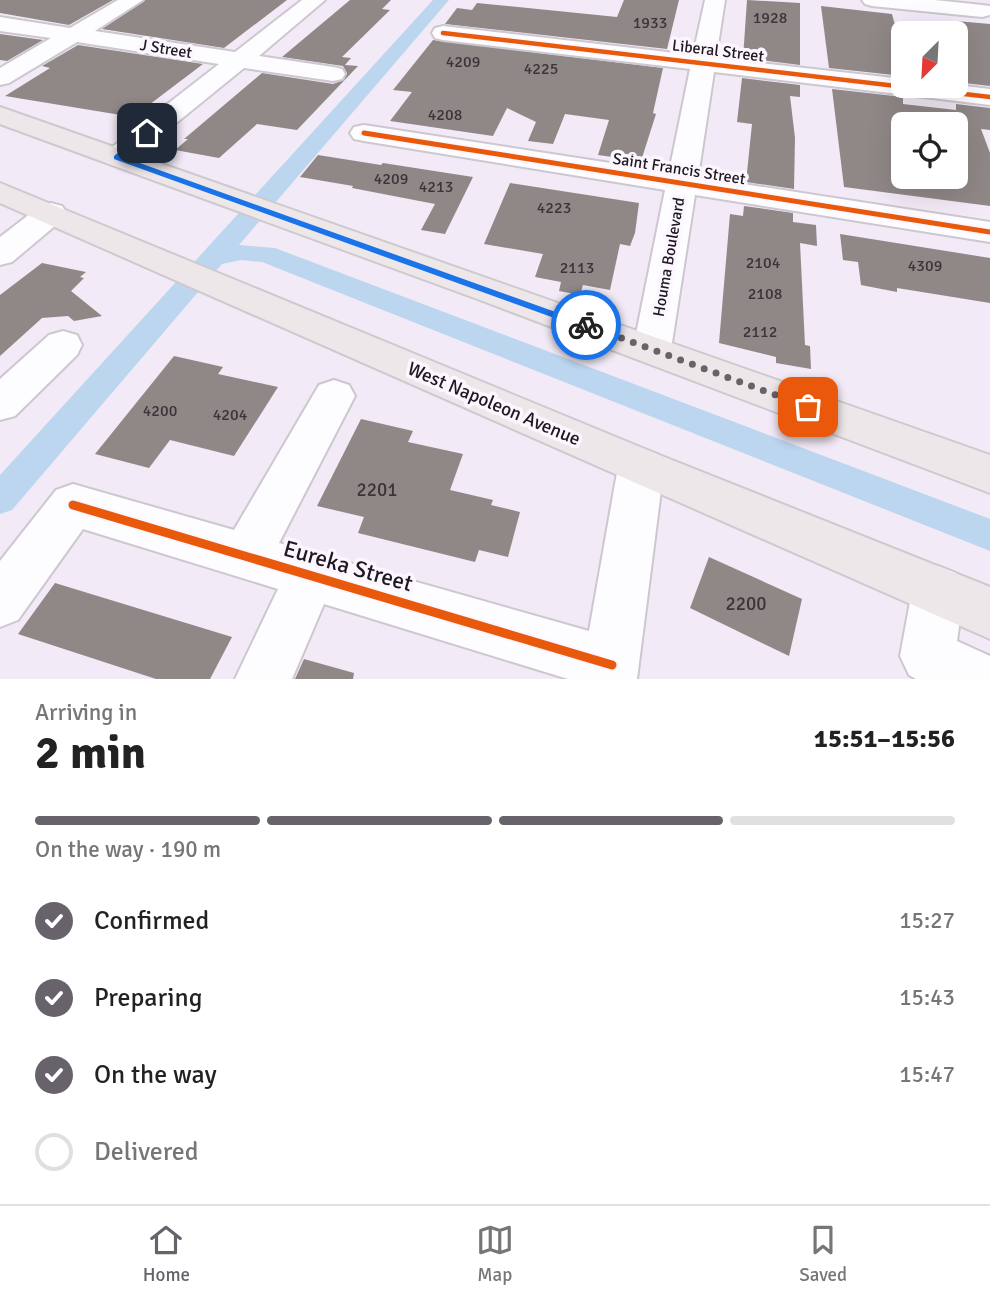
<!DOCTYPE html>
<html lang="en">
<head>
<meta charset="utf-8">
<style>
	:root { --surface:#fff; --page:#f6f6f6; --text:#222; --muted:#767676; --line:#e0e0e0; --accent:#68626b }
	body { margin:0; font-family:Signika,sans-serif; background:var(--page); color:var(--text); height:100vh; display:flex; flex-direction:column; font-size:26px; white-space:nowrap }
	* { box-sizing:border-box; margin:0 }
	p { font-size:23px; color:var(--muted) }
	.icon { flex:none; width:38px; height:38px; fill:none; stroke:currentColor; stroke-width:2; stroke-linecap:round; stroke-linejoin:round }
	.map { position:relative; height:679px; overflow:hidden }
	.panel { display:flex; flex-direction:column; background:var(--surface); flex:1 }
	.panel>* { flex:none }
	.needle { width:46px; rotate:204deg }
	.controls { position:absolute; left:891px; top:21px; display:grid; gap:14px }
	.controls a { display:grid; place-items:center; width:77px; height:77px; border-radius:10px; background:var(--surface); box-shadow:0 7px 28px #0002; font-size:35px }
	.pin { position:absolute; display:grid; place-items:center; width:60px; height:60px; color:#fff; margin:-30px; border-radius:14px; box-shadow:0 4px 10px #0006 }
	.courier { position:absolute; display:grid; place-items:center; width:70px; height:70px; margin:-35px; border:5px solid #1a73e8; border-radius:50%; background:#fff; color:#222; box-shadow:0 2px 9px #0007 }
	.headline em { font-style:normal; font-weight:800 }
	.headline div { display:flex; flex-direction:column-reverse }
	.headline { display:flex; align-items:center; justify-content:space-between; height:119px; padding:0 35px }
	h1 { font-size:46px; font-weight:800; line-height:52px }
	.bar { display:grid; grid-template-columns:repeat(4,1fr); gap:10px 7px; align-content:center; height:84px; padding:0 35px }
	.bar i { height:9px; border-radius:5px; background:var(--line) }
	.bar .on { background:var(--accent) }
	.bar p { grid-column:span 4 }
	ol { padding:0 35px; list-style:none }
	li { display:flex; align-items:center; gap:21px; height:77px }
	li p { margin-inline-start:auto }
	li .icon { padding:7px; border-radius:50%; background:var(--accent); color:#fff; stroke-width:4 }
	li:last-child { color:var(--muted) }
	li i { width:38px; height:38px; border:4px solid var(--line); border-radius:50% }
	.tabs { display:flex; justify-content:space-around; align-items:center; height:98px; border-top:2px solid var(--line); background:var(--surface); font-size:19px; color:var(--muted) }
	.tabs a { display:grid; justify-items:center; gap:4px }
	.tabs .on { color:var(--accent) }
	.map>svg:first-child { display:block }
</style>
</head>
<body>
<div class="map">
<svg width="990" height="679" viewBox="0 0 990 679">
	<rect width="100%" height="100%" fill="#f2eaf6"/>
	<g fill="none" stroke-linecap="round" stroke-linejoin="round">
		<path fill="#bcd6ef" fill-rule="evenodd" d="M 433,0 L 449,0 L 239,245 L 275,248 L 990,519 L 990,551 L 262,262 L 241,260 L 222,264 L 12,510 L 0,514 L 0,475 Z"/>
	</g>
	<g fill="#908886" fill-rule="evenodd">
		<path d="M 0,0 L 113,0 L 69,25 L 0,13 Z"/>
		<path d="M 145,0 L 287,0 L 224,48 L 102,29 Z"/>
		<path d="M 350,0 L 391,0 L 382,9 L 390,10 L 342,57 L 351,58 L 345,65 L 358,66 L 297,130 L 257,124 L 219,158 L 175,150 L 188,139 L 184,139 L 262,73 L 333,84 L 344,80 L 347,73 L 343,66 L 282,57 Z"/>
		<path d="M 624,0 L 679,0 L 667,49 L 445,24 L 457,8 L 472,10 L 477,3 L 617,17 Z"/>
		<path d="M 747,0 L 800,3 L 800,65 L 743,58 Z"/>
		<path d="M 821,6 L 892,14 L 903,55 L 903,76 L 829,68 Z"/>
		<path d="M 956,21 L 990,24 L 990,86 L 956,82 Z"/>
		<path d="M 0,34 L 43,40 L 7,61 L 0,60 Z"/>
		<path d="M 433,40 L 663,68 L 653,113 L 656,114 L 641,161 L 598,155 L 609,120 L 565,114 L 553,144 L 528,141 L 536,122 L 507,108 L 493,136 L 390,121 L 412,92 L 393,90 Z"/>
		<path d="M 78,45 L 203,64 L 133,117 L 5,96 L 50,68 L 42,66 Z"/>
		<path d="M 742,78 L 800,85 L 800,97 L 790,96 L 795,138 L 794,189 L 746,182 L 752,124 L 737,122 Z"/>
		<path d="M 832,89 L 903,97 L 903,104 L 956,110 L 956,104 L 990,108 L 990,130 L 981,129 L 990,153 L 990,206 L 844,187 ZM 956,122 L 956,177 L 903,177 L 903,124 L 955,124 Z"/>
		<path d="M 318,155 L 381,165 L 383,163 L 473,177 L 445,234 L 421,230 L 435,204 L 352,188 L 353,186 L 300,177 Z"/>
		<path d="M 510,183 L 639,203 L 635,233 L 630,246 L 620,244 L 610,290 L 583,285 L 580,295 L 559,291 L 561,282 L 535,277 L 543,254 L 484,244 Z"/>
		<path d="M 744,206 L 793,213 L 793,222 L 816,225 L 817,246 L 800,243 L 805,345 L 810,346 L 811,369 L 776,363 L 776,357 L 719,343 L 730,214 L 743,216 Z"/>
		<path d="M 840,234 L 990,258 L 990,303 L 897,288 L 897,292 L 861,285 L 858,262 L 843,260 Z"/>
		<path d="M 42,263 L 86,272 L 80,277 L 84,278 L 71,291 L 102,316 L 74,321 L 68,316 L 42,318 L 0,356 L 0,295 Z"/>
		<path d="M 174,356 L 223,367 L 218,374 L 278,387 L 234,456 L 170,440 L 149,468 L 95,454 Z"/>
		<path d="M 361,419 L 413,431 L 408,442 L 463,454 L 450,490 L 493,500 L 491,505 L 520,512 L 508,557 L 479,550 L 475,562 L 358,533 L 364,517 L 317,506 Z"/>
		<path d="M 709,557 L 802,599 L 789,656 L 690,608 Z"/>
		<path d="M 55,583 L 232,637 L 210,679 L 156,679 L 18,634 Z"/>
		<path d="M 304,659 L 354,673 L 353,679 L 295,679 Z"/>
	</g>
	<g fill="none" stroke-linecap="round" stroke-linejoin="round">
		<g stroke="#cdc7d0" stroke-width="4">
			<g id="minor">
				<path d="M 118,0 L 143,0 L 95,31 L 235,52 L 302,0 L 325,0 L 259,56 L 333,67 L 342,69 L 345,74 L 342,79 L 333,81 L 244,68 L 127,163 L 117,166 L 107,163 L 103,157 L 107,151 L 219,64 L 77,42 L 9,83 L 0,85 L 0,68 L 51,38 L 0,31 L 0,17 L 70,28 Z"/>
				<path d="M 705,0 L 725,0 L 716,58 L 903,79 L 903,86 L 956,85 L 990,89 L 990,105 L 714,72 L 698,177 L 990,222 L 990,242 L 695,195 L 671,349 L 666,359 L 652,363 L 638,359 L 633,349 L 665,190 L 364,141 L 354,139 L 350,133 L 354,127 L 364,125 L 669,172 L 690,69 L 443,40 L 435,38 L 432,33 L 435,28 L 443,26 L 693,55 Z"/>
				<path d="M 862,0 L 935,0 L 982,5 L 990,6 L 990,15 L 982,17 L 872,6 L 865,4 Z"/>
				<path d="M 51,203 L 62,206 L 67,213 L 62,220 L 12,262 L 0,265 L 0,237 L 40,206 Z"/>
				<path d="M 63,331 L 77,335 L 82,345 L 77,355 L 15,416 L 0,420 L 0,379 L 49,335 Z"/>
				<path d="M 334,380 L 349,385 L 355,396 L 279,543 L 589,631 L 618,467 L 625,454 L 641,448 L 657,454 L 664,467 L 637,679 L 568,679 L 324,604 L 292,679 L 235,679 L 278,589 L 83,529 L 18,620 L 0,627 L 0,561 L 56,490 L 73,484 L 234,530 L 319,385 Z"/>
				<path d="M 938,566 L 956,573 L 964,591 L 957,641 L 990,656 L 990,679 L 916,679 L 909,675 L 900,656 L 912,591 L 920,573 Z"/>
			</g>
		</g>
		<g stroke="#cdcacf" stroke-width="4">
			<g id="major">
				<path d="M 0,107 L 990,455 L 990,493 L 480,300 L 0,124 Z"/>
				<path d="M 0,183 L 657,454 L 990,587 L 990,639 L 0,203 Z"/>
			</g>
		</g>
		<use href="#minor" fill="#fdfcfe" fill-rule="evenodd"/>
		<use href="#major" fill="#eee7e9" fill-rule="evenodd"/>
		<g stroke="#fcf6ff" stroke-width="7">
			<path id="cycleway-far2" d="M 443,33 L 990,97"/>
		</g>
		<g stroke="#fcf6ff" stroke-width="9">
			<path id="cycleway-far1" d="M 364,133 L 990,232"/>
		</g>
		<g stroke="#fcf6ff" stroke-width="13">
			<path id="cycleway" d="M 73,505 L 612,665"/>
		</g>
		<use href="#cycleway-far2" stroke="#e8590c" stroke-width="4.5"/>
		<use href="#cycleway-far1" stroke="#e8590c" stroke-width="5"/>
		<use href="#cycleway" stroke="#e8590c" stroke-width="9"/>
	</g>
	<path fill="#1a73e8" d="M 144,131 L 151,133 L 123,157 L 592,325 L 590,328 L 582,328 L 114,159 L 114,156 Z"/>
	<g fill="none" stroke-linecap="round" stroke-linejoin="round">
		<path stroke="#68626b" stroke-width="7" stroke-dasharray="0 12.6" d="M 586,325 L 808,407"/>
	</g>
	<g text-anchor="middle" dominant-baseline="central" stroke-width="7" stroke-linejoin="round" paint-order="stroke">
		<g font-size="16" fill="#3a353a">
			<text x="770" y="18">1928</text>
			<text x="650" y="23">1933</text>
			<text x="463" y="62">4209</text>
			<text x="541" y="69">4225</text>
			<text x="445" y="115">4208</text>
			<text x="391" y="179">4209</text>
			<text x="436" y="187">4213</text>
			<text x="554" y="208">4223</text>
			<text x="763" y="263">2104</text>
			<text x="925" y="266">4309</text>
			<text x="577" y="268">2113</text>
			<text x="765" y="294">2108</text>
			<text x="760" y="332">2112</text>
			<text x="160" y="411">4200</text>
			<text x="230" y="415">4204</text>
		</g>
		<g font-size="16" fill="#1e1920" stroke="#fcf6ff">
			<text transform="translate(166 49) rotate(9)">J Street</text>
			<text transform="translate(718 51) rotate(7)">Liberal Street</text>
			<text transform="translate(679 169) rotate(9)">Saint Francis Street</text>
			<text transform="translate(669 257) rotate(-80)">Houma Boulevard</text>
		</g>
		<g font-size="19" fill="#1e1920" stroke="#fcf6ff">
			<text transform="translate(494 404) rotate(23)">West Napoleon Avenue</text>
		</g>
		<g font-size="19" fill="#3a353a">
			<text x="377" y="490">2201</text>
			<text x="746" y="604">2200</text>
		</g>
		<g font-size="23" fill="#1e1920" stroke="#fcf6ff">
			<text transform="translate(348 566) rotate(16)">Eureka Street</text>
		</g>
	</g>
</svg>
<div class="controls">
<a><svg class="needle" viewBox="-14 -14 28 28"><path d="M0-13l5 13h-10z" fill="#e53935"/><path d="M0 13l5-13h-10z" fill="#767676"/></svg></a>
<a><svg class="icon" aria-label="locate" viewBox="0 0 24 24"><circle cx="12" cy="12" r="6"/><path d="M12 2v4M12 18v4M2 12h4M18 12h4"/></svg></a>
</div>
<div class="pin" style="left:808px;top:407px;background:#ea580c"><svg class="icon" aria-label="bag" viewBox="0 0 24 24"><path d="M5 8h14l-1 12H6zM9 8a3 3 0 0 1 6 0"/></svg></div>
<div class="pin" style="left:147px;top:133px;background:#1f2937"><svg class="icon" aria-label="home" viewBox="0 0 24 24"><path d="M3 11l9-7 9 7M6 9v11h12V9"/></svg></div>
<div class="courier" style="left:586px;top:325px"><svg class="icon" aria-label="bike" viewBox="0 0 24 24"><circle cx="6" cy="16" r="4"/><circle cx="18" cy="16" r="4"/><path d="M6 16l4-8h5l3 8M10 8l3 8H6M13 5h3"/></svg></div>
</div>
<section class="panel">
<div class="headline"><div><h1>2 min</h1><p>Arriving in</p></div><em>15:51–15:56</em></div>
<div class="bar"><i class="on"></i><i class="on"></i><i class="on"></i><i></i><p>On the way · 190 m</p></div>
<ol>
<li><svg class="icon" aria-label="check" viewBox="0 0 24 24"><path d="M5 12l5 5 9-10"/></svg>Confirmed<p>15:27</p></li>
<li><svg class="icon" aria-label="check" viewBox="0 0 24 24"><path d="M5 12l5 5 9-10"/></svg>Preparing<p>15:43</p></li>
<li><svg class="icon" aria-label="check" viewBox="0 0 24 24"><path d="M5 12l5 5 9-10"/></svg>On the way<p>15:47</p></li>
<li><i></i>Delivered</li>
</ol>
</section>
<nav class="tabs">
<a class="on"><svg class="icon" aria-label="home" viewBox="0 0 24 24"><path d="M3 11l9-7 9 7M6 9v11h12V9"/></svg>Home</a>
<a><svg class="icon" aria-label="map" viewBox="0 0 24 24"><path d="M3 6l6-2 6 2 6-2v14l-6 2-6-2-6 2zM9 4v14M15 6v14"/></svg>Map</a>
<a><svg class="icon" aria-label="saved" viewBox="0 0 24 24"><path d="M7 4h10v16l-5-4-5 4z"/></svg>Saved</a>
</nav>
</body>
</html>
